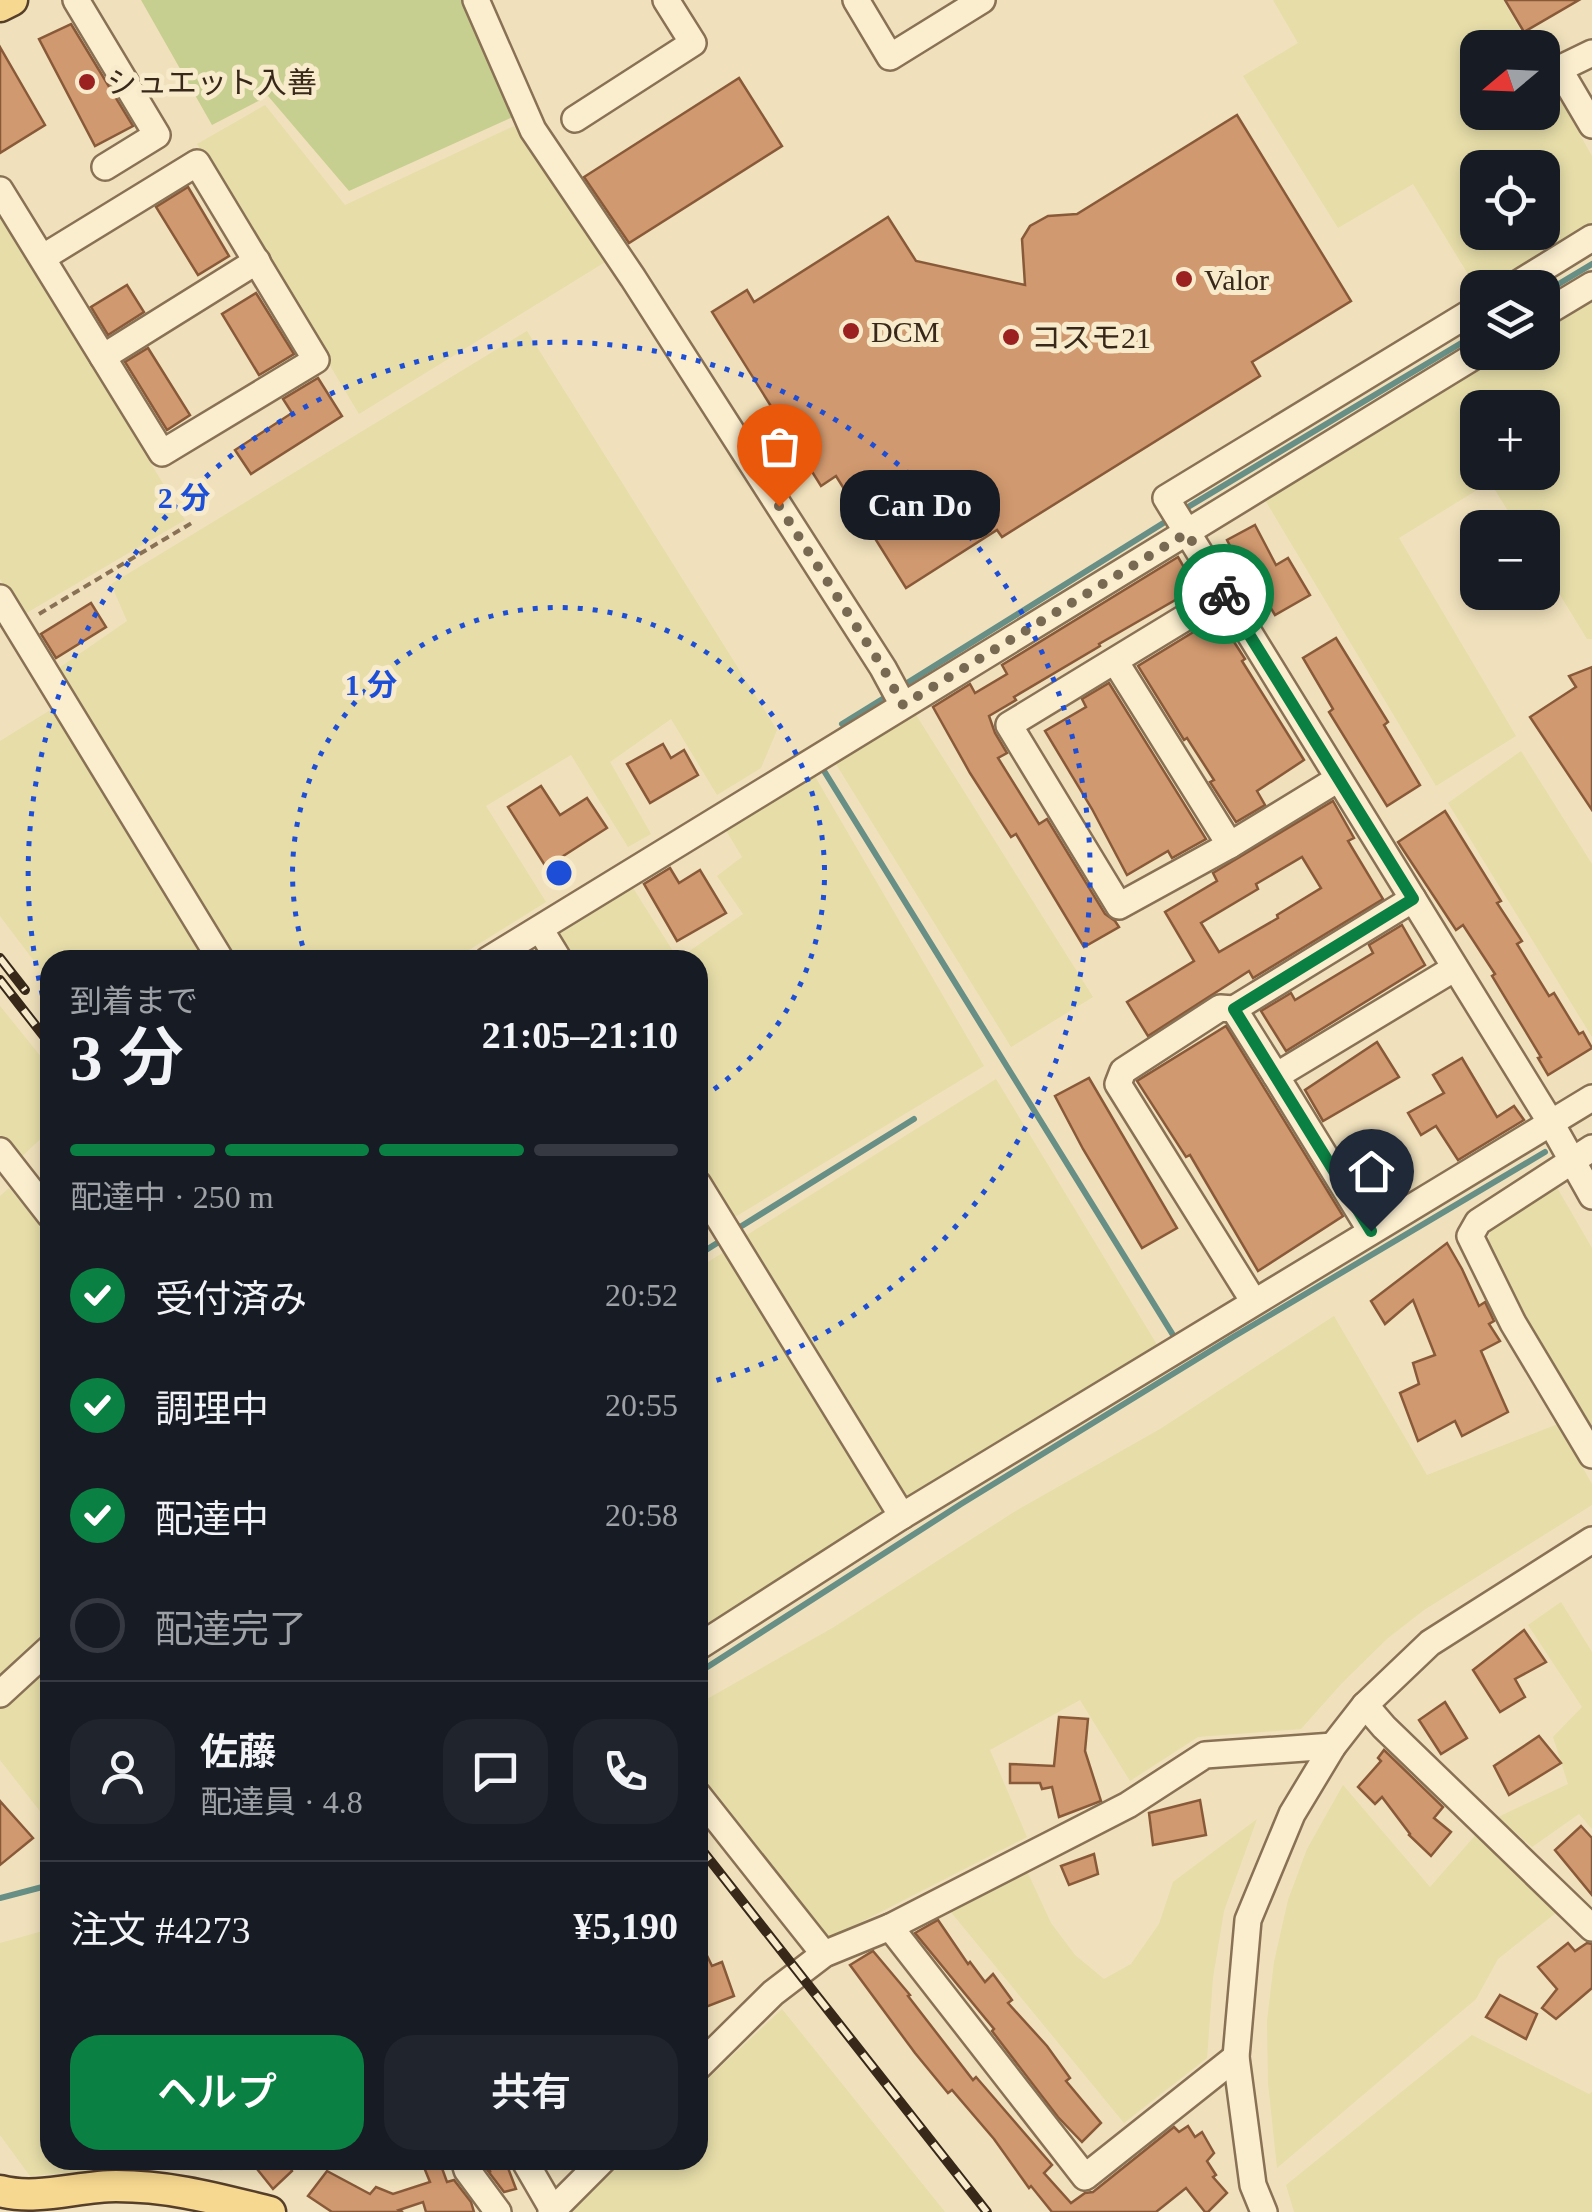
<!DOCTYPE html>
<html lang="ja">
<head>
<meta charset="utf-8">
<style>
	:root { --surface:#171b24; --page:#20242c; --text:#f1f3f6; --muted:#9ea1a6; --line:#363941; --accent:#0b8043 }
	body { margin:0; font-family:"Times New Roman","Noto Sans JP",serif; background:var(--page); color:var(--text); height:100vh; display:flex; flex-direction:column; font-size:38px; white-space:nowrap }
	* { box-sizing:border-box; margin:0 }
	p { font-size:32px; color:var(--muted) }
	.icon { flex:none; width:55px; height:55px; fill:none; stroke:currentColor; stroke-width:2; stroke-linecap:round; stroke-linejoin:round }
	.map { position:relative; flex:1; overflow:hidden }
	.panel { position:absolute; left:40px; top:950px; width:668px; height:1220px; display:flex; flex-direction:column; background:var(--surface); border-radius:30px; box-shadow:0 5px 15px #0003 }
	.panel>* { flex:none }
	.needle { width:65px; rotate:251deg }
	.controls { position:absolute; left:1460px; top:30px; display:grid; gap:20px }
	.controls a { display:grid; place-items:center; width:100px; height:100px; border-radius:20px; background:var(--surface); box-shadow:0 5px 15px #0003; font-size:50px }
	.pin { position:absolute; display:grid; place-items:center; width:85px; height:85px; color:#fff; margin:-102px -42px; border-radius:50% 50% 50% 0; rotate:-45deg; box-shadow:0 0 10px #0007 }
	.pin .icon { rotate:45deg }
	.courier { position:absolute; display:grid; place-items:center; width:100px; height:100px; margin:-50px; border:8px solid #0b8043; border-radius:50%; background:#fff; color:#222; box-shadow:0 2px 12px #0007 }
	.bubble { position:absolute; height:70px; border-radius:30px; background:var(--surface); box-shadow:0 5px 15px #0003; font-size:32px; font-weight:600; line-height:70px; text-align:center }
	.summary em { font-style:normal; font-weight:600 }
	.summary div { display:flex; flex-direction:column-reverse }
	.summary { display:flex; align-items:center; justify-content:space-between; height:170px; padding:0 30px }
	h1 { font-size:65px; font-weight:600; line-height:75px }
	.bar { display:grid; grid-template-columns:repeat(4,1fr); gap:15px 10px; align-content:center; height:120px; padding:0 30px }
	.bar i { height:12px; border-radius:8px; background:var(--line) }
	.bar .current { background:var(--accent) }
	.bar p { grid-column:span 4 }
	.line { display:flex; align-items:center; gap:25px; padding:0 30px; border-top:2px solid var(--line) }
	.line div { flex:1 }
	.round { display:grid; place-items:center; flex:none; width:105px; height:105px; border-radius:30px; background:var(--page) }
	ol { padding:0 30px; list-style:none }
	li { display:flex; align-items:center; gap:30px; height:110px }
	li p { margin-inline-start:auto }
	li .icon { padding:10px; border-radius:50%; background:var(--accent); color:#fff; stroke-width:4 }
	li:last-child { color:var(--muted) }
	li i { width:55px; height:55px; border:5px solid var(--line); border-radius:50% }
	.primary-button { display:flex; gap:20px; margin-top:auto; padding:20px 30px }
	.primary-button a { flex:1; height:115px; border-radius:30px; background:var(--accent); color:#fff; font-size:40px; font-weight:600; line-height:115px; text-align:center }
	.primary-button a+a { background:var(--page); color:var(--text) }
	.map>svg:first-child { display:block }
</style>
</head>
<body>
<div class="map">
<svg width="1592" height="2212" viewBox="0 0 1592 2212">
	<rect width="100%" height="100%" fill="#f0e1bc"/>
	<g fill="#e6dda9" fill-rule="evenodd">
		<path d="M 1273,0 L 1503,0 L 1530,47 L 1478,48 L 1478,112 L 1542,112 L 1543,69 L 1592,156 L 1592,226 L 1491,287 L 1478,288 L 1477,289 L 1413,184 L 1338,228 L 1243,76 L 1298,43 ZM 1478,168 L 1542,168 L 1542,232 L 1478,232 Z"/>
		<path d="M 265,105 L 345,205 L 514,126 L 610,259 L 359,414 L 197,144 Z"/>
		<path d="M 0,215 L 185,520 L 23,615 L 0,579 Z"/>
		<path d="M 1592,299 L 1592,639 L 1587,639 L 1543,567 L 1542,528 L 1518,527 L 1490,482 L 1399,538 L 1516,736 L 1436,786 L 1265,500 L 1504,353 L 1542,352 L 1543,329 ZM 1478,408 L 1542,408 L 1542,472 L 1478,472 Z"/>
		<path d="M 527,331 L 777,730 L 761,768 L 717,795 L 671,719 L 610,762 L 651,834 L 628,847 L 571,755 L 486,806 L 546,902 L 453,960 L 232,960 L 56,670 L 127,621 L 111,584 Z"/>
		<path d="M 52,709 L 206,960 L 50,960 L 50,982 L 0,916 L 0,741 Z"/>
		<path d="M 913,710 L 1093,997 L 1011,1047 L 834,761 Z"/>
		<path d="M 1521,751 L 1592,864 L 1592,1037 L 1448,803 Z"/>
		<path d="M 813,773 L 984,1066 L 730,1220 L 698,1166 L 698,960 L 572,960 L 555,933 L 631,885 L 678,959 L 743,914 L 717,876 L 742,857 L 724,827 Z"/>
		<path d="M 0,1006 L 50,1068 L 50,1130 L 19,1159 L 0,1135 Z"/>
		<path d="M 996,1079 L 1159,1348 L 905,1506 L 742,1238 Z"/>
		<path d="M 1556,1186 L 1592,1248 L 1592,1431 L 1520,1311 L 1488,1243 L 1491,1228 Z"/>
		<path d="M 9,1188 L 50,1238 L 50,1634 L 0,1679 L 0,1196 Z"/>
		<path d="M 724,1252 L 889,1514 L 698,1629 L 698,1268 Z"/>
		<path d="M 1334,1316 L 1427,1475 L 1558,1424 L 1592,1484 L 1592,1505 L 1424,1610 L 1388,1638 L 1342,1683 L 1301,1729 L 1198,1737 L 1130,1781 L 1080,1700 L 990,1750 L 1027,1837 L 830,1938 L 698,1774 L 698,1704 L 834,1627 L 1014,1512 L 1160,1429 Z"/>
		<path d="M 1561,1602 L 1592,1652 L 1592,1829 L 1579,1814 L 1532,1847 L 1498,1817 L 1568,1784 L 1553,1737 L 1582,1707 L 1528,1625 Z"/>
		<path d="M 50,1664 L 50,1824 L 0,1760 L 0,1709 Z"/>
		<path d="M 1343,1785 L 1430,1887 L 1479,1831 L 1557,1912 L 1498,1959 L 1476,1999 L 1277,2168 L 1268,2083 L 1267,2021 L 1274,1962 L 1288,1900 L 1307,1849 Z"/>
		<path d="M 1257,1819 L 1224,1911 L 1213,1978 L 1207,2058 L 1124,2123 L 950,1911 L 1027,1871 L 1051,1923 L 1075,1955 L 1104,1979 L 1131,1964 L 1159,1924 L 1173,1882 Z"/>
		<path d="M 50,1929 L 50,2160 L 231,2160 L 222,2171 L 203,2166 L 173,2170 L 146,2166 L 30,2176 L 0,2135 L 0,1943 Z"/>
		<path d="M 782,2009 L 945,2212 L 566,2212 L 621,2160 L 698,2160 L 698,2088 Z"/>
		<path d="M 1472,2035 L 1589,2094 L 1592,2092 L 1592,2212 L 1294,2212 L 1286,2185 Z"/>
	</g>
	<path fill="#c7cf90" d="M 141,0 L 466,0 L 515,116 L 349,191 L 268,96 L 212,125 Z"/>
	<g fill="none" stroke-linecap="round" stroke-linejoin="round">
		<g stroke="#678f85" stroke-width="6">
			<path d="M 1542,294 L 1592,264"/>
			<path d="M 1183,510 L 1478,333"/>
			<path d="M 899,688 L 1173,517"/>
			<path d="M 842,724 L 889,695"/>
			<path d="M 821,766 L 1178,1343"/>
			<path d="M 732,1232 L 914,1119"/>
			<path d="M 698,1255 L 722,1240"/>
			<path d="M 698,1673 L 961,1504 L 1233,1337 L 1545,1152"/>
			<path d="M 0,1898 L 50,1885"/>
		</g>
	</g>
	<g fill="#d1996f" stroke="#895a39" stroke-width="2.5" fill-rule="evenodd">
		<path d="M 1505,0 L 1579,0 L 1524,32 Z"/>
		<path d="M 71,24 L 133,126 L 95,146 L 39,39 Z"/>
		<path d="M 0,47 L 45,125 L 0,153 Z"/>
		<path d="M 739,78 L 782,146 L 629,243 L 584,177 Z"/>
		<path d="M 1237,115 L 1351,301 L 1252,362 L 1260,376 L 1002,537 L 997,530 L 906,588 L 836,476 L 821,486 L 712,312 L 747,290 L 754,302 L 888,217 L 916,261 L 1025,285 L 1022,239 L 1030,226 L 1048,216 L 1077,214 Z"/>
		<path d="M 188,187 L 229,256 L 198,275 L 156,207 Z"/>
		<path d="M 127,285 L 144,312 L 108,335 L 91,307 Z"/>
		<path d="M 256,293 L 294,354 L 259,375 L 222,314 Z"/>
		<path d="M 148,348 L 190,415 L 167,430 L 125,362 Z"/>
		<path d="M 318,378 L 342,416 L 251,474 L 235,450 L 292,413 L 283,399 Z"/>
		<path d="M 1255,525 L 1276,565 L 1288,558 L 1310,595 L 1275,615 L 1246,567 L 1242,569 L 1227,540 Z"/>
		<path d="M 1178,557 L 1196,588 L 1099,644 L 1100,646 L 1014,697 L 1016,700 L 989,716 L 995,733 L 1007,753 L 998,758 L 1039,824 L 1047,819 L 1105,914 L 1115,921 L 1119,927 L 1084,947 L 1016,834 L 1011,837 L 970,773 L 933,707 L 970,684 L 975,693 L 1007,674 L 1002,665 Z"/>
		<path d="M 91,603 L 106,627 L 56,658 L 41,634 Z"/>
		<path d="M 1218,617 L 1245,659 L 1242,661 L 1304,760 L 1257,791 L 1265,805 L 1236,822 L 1210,782 L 1214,780 L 1187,738 L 1184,740 L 1138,666 Z"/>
		<path d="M 1336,638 L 1388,722 L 1384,725 L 1420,785 L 1387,806 L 1329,712 L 1333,709 L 1303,658 Z"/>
		<path d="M 1592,667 L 1592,810 L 1530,717 L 1576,687 L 1569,676 Z"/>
		<path d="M 1109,683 L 1206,839 L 1172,858 L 1168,851 L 1127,875 L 1092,809 L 1045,731 L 1086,707 L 1082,699 Z"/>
		<path d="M 663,744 L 671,758 L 684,750 L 698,775 L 650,803 L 627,764 Z"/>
		<path d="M 541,786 L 560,815 L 587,798 L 607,828 L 546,867 L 508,807 Z"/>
		<path d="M 1333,801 L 1354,838 L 1348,841 L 1383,899 L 1253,978 L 1249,971 L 1148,1036 L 1127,1002 L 1194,961 L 1165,912 L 1217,881 L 1213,873 ZM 1302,857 L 1321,888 L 1277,915 L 1278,918 L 1219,952 L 1201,923 L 1258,889 L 1256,884 Z"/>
		<path d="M 1445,811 L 1501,901 L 1497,903 L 1522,941 L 1517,944 L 1549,996 L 1554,993 L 1579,1034 L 1583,1032 L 1592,1048 L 1548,1075 L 1538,1058 L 1541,1057 L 1492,976 L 1495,974 L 1463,925 L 1456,930 L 1398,842 Z"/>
		<path d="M 670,868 L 679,883 L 700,870 L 726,913 L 677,941 L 644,884 Z"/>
		<path d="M 1402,925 L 1425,965 L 1286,1051 L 1261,1011 L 1291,993 L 1295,1000 L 1373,953 L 1369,945 Z"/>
		<path d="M 1226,1026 L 1343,1216 L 1258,1271 L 1190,1155 L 1186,1157 L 1137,1081 Z"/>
		<path d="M 1377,1042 L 1399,1077 L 1323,1121 L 1305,1090 Z"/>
		<path d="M 1462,1058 L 1497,1117 L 1514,1106 L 1524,1120 L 1458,1160 L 1436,1126 L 1421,1135 L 1408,1113 L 1444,1093 L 1433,1075 Z"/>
		<path d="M 1089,1078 L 1177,1228 L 1142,1248 L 1083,1149 L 1055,1096 Z"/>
		<path d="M 1381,1133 L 1408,1178 L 1371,1200 L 1344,1155 Z"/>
		<path d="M 1447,1243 L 1462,1269 L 1479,1306 L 1485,1302 L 1494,1321 L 1489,1324 L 1500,1341 L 1481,1351 L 1508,1412 L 1462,1436 L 1455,1421 L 1418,1441 L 1400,1393 L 1419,1384 L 1413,1363 L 1435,1355 L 1413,1300 L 1385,1324 L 1371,1301 Z"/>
		<path d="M 1524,1630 L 1546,1662 L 1515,1679 L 1525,1697 L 1500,1712 L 1473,1670 Z"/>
		<path d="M 1445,1702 L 1467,1738 L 1441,1754 L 1419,1720 Z"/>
		<path d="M 1059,1717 L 1088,1719 L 1085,1751 L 1101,1801 L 1059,1817 L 1052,1787 L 1042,1789 L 1040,1783 L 1010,1783 L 1010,1764 L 1054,1766 Z"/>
		<path d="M 1539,1736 L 1561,1763 L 1509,1795 L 1494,1766 Z"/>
		<path d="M 1384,1750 L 1443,1807 L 1434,1818 L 1451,1832 L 1431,1856 L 1409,1835 L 1410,1834 L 1382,1797 L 1375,1804 L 1358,1787 L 1381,1761 L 1378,1758 Z"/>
		<path d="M 1200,1800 L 1206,1835 L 1153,1845 L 1149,1813 Z"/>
		<path d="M 0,1801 L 33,1838 L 0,1865 Z"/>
		<path d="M 1581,1826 L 1592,1838 L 1592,1895 L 1555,1850 Z"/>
		<path d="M 1094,1854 L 1098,1874 L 1069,1885 L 1061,1866 Z"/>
		<path d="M 938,1920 L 968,1964 L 970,1962 L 985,1982 L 993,1974 L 1012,2000 L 1008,2003 L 1047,2046 L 1070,2078 L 1066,2081 L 1101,2123 L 1082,2142 L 1058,2117 L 992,2031 L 994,2029 L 915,1933 Z"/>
		<path d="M 698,1937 L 712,1966 L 722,1962 L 734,1996 L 698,2010 Z"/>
		<path d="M 1568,1943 L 1575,1951 L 1587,1943 L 1592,1944 L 1592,1988 L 1556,2019 L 1542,2008 L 1557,1989 L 1538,1967 Z"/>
		<path d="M 873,1951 L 910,1995 L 908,1996 L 973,2080 L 976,2077 L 1052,2165 L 1044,2173 L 1071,2203 L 1085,2193 L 1093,2192 L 1174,2127 L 1179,2132 L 1188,2126 L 1195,2137 L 1202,2132 L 1214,2153 L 1207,2161 L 1216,2175 L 1213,2177 L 1227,2193 L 1208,2212 L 1205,2212 L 1186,2188 L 1156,2212 L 1052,2212 L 1031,2186 L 1029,2188 L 994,2139 L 952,2090 L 948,2093 L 915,2053 L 850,1965 Z"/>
		<path d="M 1500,1995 L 1537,2014 L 1526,2039 L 1486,2017 Z"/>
		<path d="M 268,2160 L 286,2160 L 292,2171 L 273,2189 L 257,2169 Z"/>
		<path d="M 421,2160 L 439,2160 L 447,2182 L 454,2180 L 471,2202 L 474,2212 L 426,2212 L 423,2202 L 399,2210 L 403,2212 L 332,2212 L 308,2196 L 327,2171 L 370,2194 L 376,2187 L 393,2194 L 430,2182 Z"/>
		<path d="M 486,2160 L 505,2160 L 516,2189 L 504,2192 L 488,2171 L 490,2171 Z"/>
	</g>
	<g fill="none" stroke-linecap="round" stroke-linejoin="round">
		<g stroke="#897155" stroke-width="30">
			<g id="minor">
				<path d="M 76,0 L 157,135 L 105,167"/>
				<path d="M 476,0 L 533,130 L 633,278 L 883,668 L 903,705"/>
				<path d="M 856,0 L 890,57 L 982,0"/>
				<path d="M 1592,53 L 1559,69 L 1592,125"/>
				<path d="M 575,119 L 693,43 L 666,0"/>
				<path d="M 0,190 L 162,453 L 316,360 L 197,163 L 42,258"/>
				<path d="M 1511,288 L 1592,238"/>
				<path d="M 1478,308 L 1166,498 L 1551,1123 L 1592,1196"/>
				<path d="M 1542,315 L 1592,285"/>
				<path d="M 103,357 L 257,261"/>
				<path d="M 1224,594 L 1009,725 L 1119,906 L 1230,845"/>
				<path d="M 0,598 L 221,960"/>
				<path d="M 1115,661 L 1230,845 L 1338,779"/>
				<path d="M 540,929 L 559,960"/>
				<path d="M 488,960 L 1481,352"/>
				<path d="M 1234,1009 L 1220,1008 L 1123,1071 L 1118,1084 L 1254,1302"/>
				<path d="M 1276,1076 L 1234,1009 L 1413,899"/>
				<path d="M 1592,1148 L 1478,1222 L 1470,1236 L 1513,1323 L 1592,1455"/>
				<path d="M 0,1151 L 50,1215"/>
				<path d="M 698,1184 L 902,1516"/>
				<path d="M 1371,1231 L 1276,1076 L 1455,968"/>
				<path d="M 698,1647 L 902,1516 L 1592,1098"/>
				<path d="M 0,1694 L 50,1648"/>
				<path d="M 1365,1705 L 1384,1727 L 1592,1928"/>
				<path d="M 698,1795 L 824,1954"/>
				<path d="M 890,1927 L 1085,2177 L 1236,2057"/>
				<path d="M 698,2067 L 773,1993 L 824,1954 L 890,1927 L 1128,1805 L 1205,1755 L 1333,1746"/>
				<path d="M 464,2160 L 467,2170 L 498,2212"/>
				<path d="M 524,2160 L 553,2210"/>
				<path d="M 551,2212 L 603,2160"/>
				<path d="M 1264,2212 L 1253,2185 L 1236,2057 L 1248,1920 L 1292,1814 L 1333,1746 L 1365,1705 L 1430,1643 L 1592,1540"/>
			</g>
		</g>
		<g stroke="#563f2a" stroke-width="35">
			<g id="major">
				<path d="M 0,6 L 12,0"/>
				<path d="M 0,2191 C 37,2201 79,2186 116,2186 C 171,2186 217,2199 270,2212"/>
			</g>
		</g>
		<path stroke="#897155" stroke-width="4" stroke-dasharray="8 5" stroke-linecap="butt" d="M 39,614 L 195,521"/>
		<use href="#minor" stroke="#fbeecf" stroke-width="25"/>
		<use href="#major" stroke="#f7d890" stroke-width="30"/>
		<g stroke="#37281a" stroke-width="10">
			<g id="rail">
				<path d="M 0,958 L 25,990"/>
				<path d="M 0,980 L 50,1044"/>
				<path d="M 698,1845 L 987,2212"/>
			</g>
		</g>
		<use href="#rail" stroke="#f7ebcc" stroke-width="6" stroke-dasharray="19" stroke-linecap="butt"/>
	</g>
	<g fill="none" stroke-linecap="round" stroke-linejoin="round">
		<path stroke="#786953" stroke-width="10" stroke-dasharray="0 18" d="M 779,506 L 883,668 L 903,705 L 1187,533 L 1224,594"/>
		<path stroke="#0b8043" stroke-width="12" d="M 1224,594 L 1413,899 L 1234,1009 L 1371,1231"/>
	</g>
	<g fill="none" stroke="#1d4ed8" stroke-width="5" stroke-dasharray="5 10">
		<path d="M307 960A266 266 0 1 1 698 1100"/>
		<path d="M50 1024A531 531 0 1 1 701 1385"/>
	</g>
	<g fill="#9b2121" stroke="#f7ebcc" stroke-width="4">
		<circle cx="87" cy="82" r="10"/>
		<circle cx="1184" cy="279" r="10"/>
		<circle cx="851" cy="331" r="10"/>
		<circle cx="1011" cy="337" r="10"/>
	</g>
	<g text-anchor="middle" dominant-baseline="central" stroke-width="10" stroke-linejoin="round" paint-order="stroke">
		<g font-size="30" fill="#37281a" stroke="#f7ebcc" text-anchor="start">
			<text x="107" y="82">シュエット入善</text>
			<text x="1204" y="279">Valor</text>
			<text x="871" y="331">DCM</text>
			<text x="1031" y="337">コスモ21</text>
		</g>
	</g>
	<circle cx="559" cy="873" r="15" fill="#1d4ed8" stroke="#f7ebcc" stroke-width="5"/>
	<g font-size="30" text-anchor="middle" font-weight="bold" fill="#1d4ed8" stroke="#f7ebcc" stroke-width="10" stroke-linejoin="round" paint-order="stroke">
		<text x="184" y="508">2 分</text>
		<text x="371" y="695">1 分</text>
	</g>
</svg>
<div class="controls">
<a><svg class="needle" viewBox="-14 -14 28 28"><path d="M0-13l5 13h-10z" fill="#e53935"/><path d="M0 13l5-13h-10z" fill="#9ea1a6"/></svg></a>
<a><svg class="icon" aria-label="locate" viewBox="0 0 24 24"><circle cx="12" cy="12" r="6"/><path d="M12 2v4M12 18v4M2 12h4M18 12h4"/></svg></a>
<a><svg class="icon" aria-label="layers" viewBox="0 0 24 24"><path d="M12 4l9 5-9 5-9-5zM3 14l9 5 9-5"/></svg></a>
<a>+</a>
<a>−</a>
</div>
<div class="pin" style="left:779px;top:506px;background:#ea580c"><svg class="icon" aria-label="bag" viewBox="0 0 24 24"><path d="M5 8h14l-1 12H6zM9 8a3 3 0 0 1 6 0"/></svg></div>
<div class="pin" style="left:1371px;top:1231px;background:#1f2937"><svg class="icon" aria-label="home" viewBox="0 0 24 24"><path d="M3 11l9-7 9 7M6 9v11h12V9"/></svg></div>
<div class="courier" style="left:1224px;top:594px"><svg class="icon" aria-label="bike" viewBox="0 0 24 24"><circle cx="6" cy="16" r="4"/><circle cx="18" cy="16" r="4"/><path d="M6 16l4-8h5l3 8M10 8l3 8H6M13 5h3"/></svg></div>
<div class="bubble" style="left:840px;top:470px;width:160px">Can Do</div>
<section class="panel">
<div class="summary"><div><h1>3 分</h1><p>到着まで</p></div><em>21:05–21:10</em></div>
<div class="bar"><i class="current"></i><i class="current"></i><i class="current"></i><i></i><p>配達中 · 250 m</p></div>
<ol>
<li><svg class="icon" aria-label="check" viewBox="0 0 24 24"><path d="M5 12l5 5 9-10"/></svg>受付済み<p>20:52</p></li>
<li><svg class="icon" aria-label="check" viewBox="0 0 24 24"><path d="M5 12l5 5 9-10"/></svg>調理中<p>20:55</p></li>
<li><svg class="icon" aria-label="check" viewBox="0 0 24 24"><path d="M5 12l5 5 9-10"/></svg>配達中<p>20:58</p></li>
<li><i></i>配達完了</li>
</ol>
<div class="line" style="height:180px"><a class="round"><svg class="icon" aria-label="person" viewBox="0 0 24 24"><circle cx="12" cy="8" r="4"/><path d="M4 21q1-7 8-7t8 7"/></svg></a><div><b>佐藤</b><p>配達員 · 4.8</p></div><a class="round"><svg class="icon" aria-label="chat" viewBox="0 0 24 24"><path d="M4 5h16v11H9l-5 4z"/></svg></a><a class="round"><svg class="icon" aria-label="phone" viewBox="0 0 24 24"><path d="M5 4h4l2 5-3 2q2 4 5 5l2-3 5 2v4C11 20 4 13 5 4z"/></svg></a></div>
<div class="line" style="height:130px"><div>注文 #4273</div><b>¥5,190</b></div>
<div class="primary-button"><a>ヘルプ</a><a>共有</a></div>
</section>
</div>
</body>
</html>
